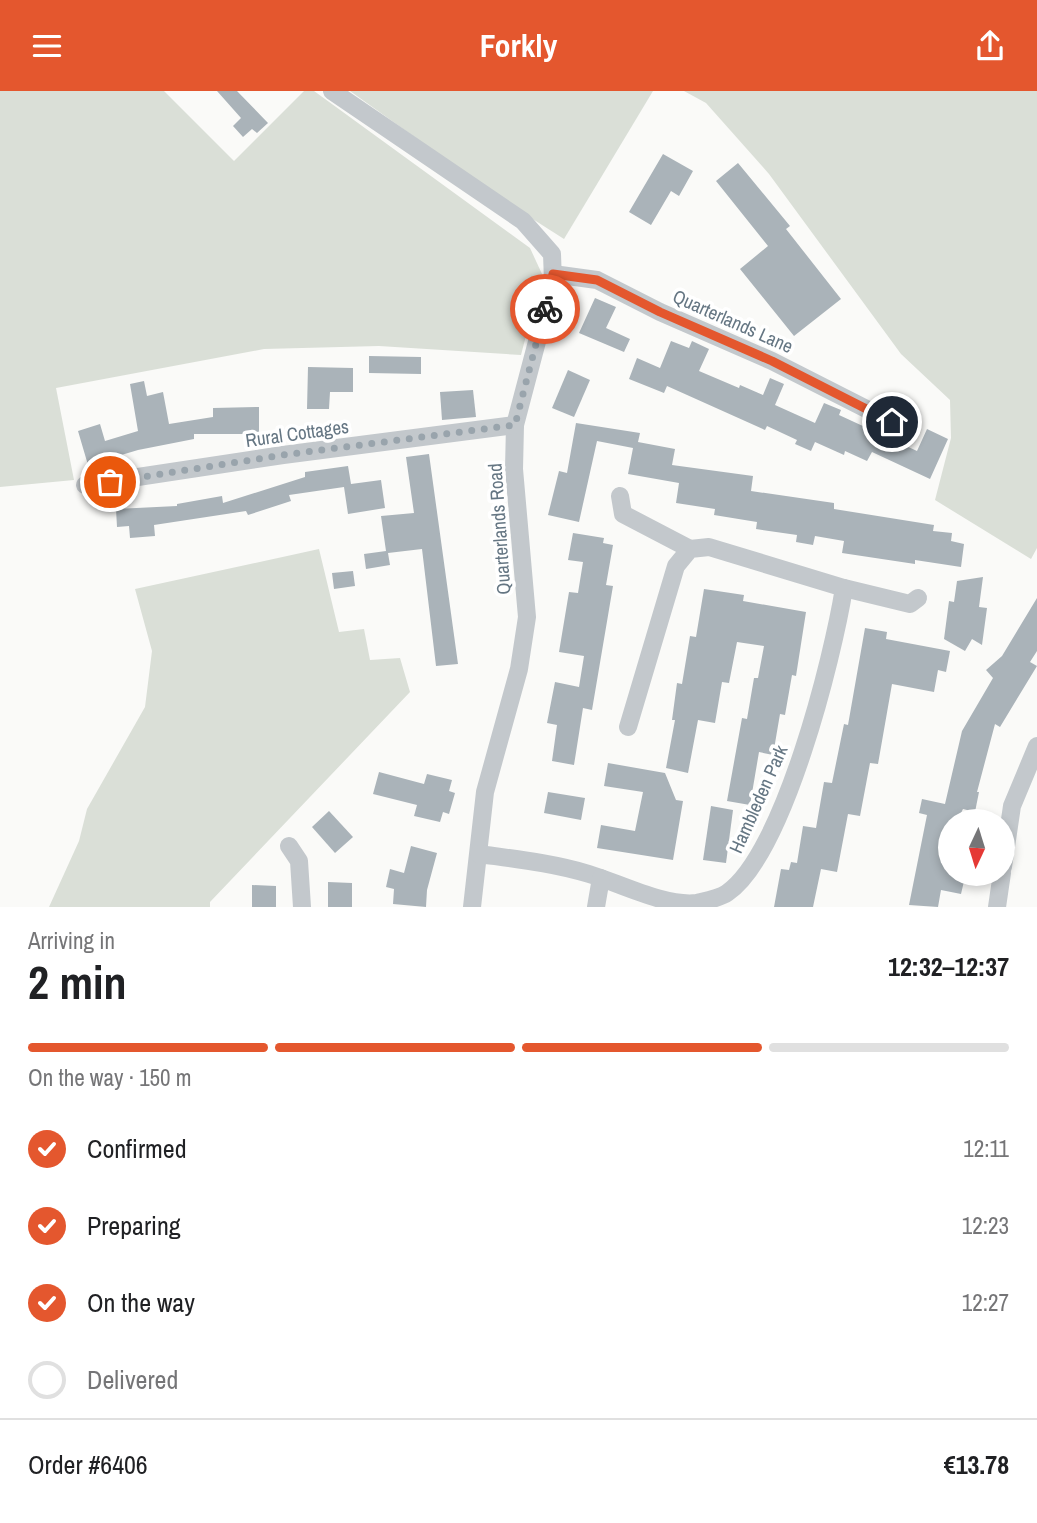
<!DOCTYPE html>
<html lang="en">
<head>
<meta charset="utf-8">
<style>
	:root { --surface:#fff; --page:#f6f6f6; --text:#202124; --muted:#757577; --line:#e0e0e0; --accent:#e4572e }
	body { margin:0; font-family:"Archivo Narrow",sans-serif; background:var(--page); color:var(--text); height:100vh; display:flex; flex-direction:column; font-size:26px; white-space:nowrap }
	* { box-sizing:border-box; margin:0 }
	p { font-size:23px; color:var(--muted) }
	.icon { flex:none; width:38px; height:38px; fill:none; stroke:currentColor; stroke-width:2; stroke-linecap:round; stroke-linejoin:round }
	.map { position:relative; height:816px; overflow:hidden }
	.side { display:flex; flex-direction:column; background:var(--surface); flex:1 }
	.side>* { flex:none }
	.needle { width:46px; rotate:184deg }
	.controls { position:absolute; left:938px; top:718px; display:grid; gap:14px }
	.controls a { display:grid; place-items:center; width:77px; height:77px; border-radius:50%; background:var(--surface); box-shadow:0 4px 10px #0003; font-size:35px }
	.pin { position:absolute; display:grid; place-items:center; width:60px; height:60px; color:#fff; margin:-30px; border:4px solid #fff; border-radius:50%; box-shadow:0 2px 7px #0007 }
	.courier { position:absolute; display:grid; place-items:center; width:70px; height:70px; margin:-35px; border:5px solid #e4572e; border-radius:50%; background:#fff; color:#222; box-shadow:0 2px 9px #0007 }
	.overview em { font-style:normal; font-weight:700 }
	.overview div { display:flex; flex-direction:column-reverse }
	.overview { display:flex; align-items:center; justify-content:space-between; height:119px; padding:0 28px }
	h1 { font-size:46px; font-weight:700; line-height:52px }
	.bar { display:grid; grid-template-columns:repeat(4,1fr); gap:10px 7px; align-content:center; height:84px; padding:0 28px }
	.bar i { height:9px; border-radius:5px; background:var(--line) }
	.bar .on { background:var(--accent) }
	.bar p { grid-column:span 4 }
	.line { display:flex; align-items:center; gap:18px; padding:0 28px; border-top:2px solid var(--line) }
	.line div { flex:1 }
	ol { padding:0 28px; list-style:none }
	li { display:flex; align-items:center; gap:21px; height:77px }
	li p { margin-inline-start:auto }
	li .icon { padding:7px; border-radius:50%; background:var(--accent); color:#fff; stroke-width:4 }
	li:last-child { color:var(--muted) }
	li i { width:38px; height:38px; border:4px solid var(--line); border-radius:50% }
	header { display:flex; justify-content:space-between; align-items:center; height:91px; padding:0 28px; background:var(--accent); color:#fff; font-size:32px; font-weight:700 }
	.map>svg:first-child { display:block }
</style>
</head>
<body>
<header><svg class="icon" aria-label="menu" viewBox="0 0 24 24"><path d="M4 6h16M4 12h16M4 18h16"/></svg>Forkly<svg class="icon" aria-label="share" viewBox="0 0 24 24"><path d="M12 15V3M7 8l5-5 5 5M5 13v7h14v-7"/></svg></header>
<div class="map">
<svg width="1037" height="816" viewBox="0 0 1037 816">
	<rect width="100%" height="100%" fill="#fafaf8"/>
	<g fill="#dadfd7">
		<path d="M 0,0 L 164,0 L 234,70 L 304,0 L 314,0 L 530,157 L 542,183 L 521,264 L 379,255 L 264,258 L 56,297 L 74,389 L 0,396 Z"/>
		<path d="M 350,0 L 653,0 L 564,148 L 500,107 Z"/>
		<path d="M 684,0 L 1037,0 L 1037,457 L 1031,468 L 935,409 L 951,347 L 950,309 L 901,263 L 769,83 L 706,12 Z"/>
		<path d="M 319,458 L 339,541 L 364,538 L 370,569 L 400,567 L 410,601 L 210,811 L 210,816 L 49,816 L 79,750 L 87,718 L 145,616 L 152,560 L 135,498 Z"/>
	</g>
	<g fill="#aab3b9">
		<path d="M 217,0 L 237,0 L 268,32 L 257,42 L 252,38 L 243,46 L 233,35 L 241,27 Z"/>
		<path d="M 663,63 L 693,80 L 679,105 L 671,100 L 651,134 L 629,121 Z"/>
		<path d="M 738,72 L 790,135 L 786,138 L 841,208 L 794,245 L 740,178 L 768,155 L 716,90 Z"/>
		<path d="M 595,207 L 616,216 L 606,237 L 630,248 L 624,261 L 579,242 Z"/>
		<path d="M 671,250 L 689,257 L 692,250 L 709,258 L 699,280 L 739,297 L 740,294 L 763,304 L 770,287 L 784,293 L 775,314 L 815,332 L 824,312 L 841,319 L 839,324 L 917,360 L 927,338 L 948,348 L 930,388 L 872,361 L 867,370 L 845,360 L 844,364 L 815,351 L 811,360 L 795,353 L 797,349 L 767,335 L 765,339 L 667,295 L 664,302 L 629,288 L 637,267 L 660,277 Z"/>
		<path d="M 369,265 L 421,266 L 421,283 L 369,282 Z"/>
		<path d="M 308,276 L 353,277 L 353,301 L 330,301 L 329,318 L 307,318 Z"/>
		<path d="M 568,279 L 590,289 L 574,326 L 552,317 Z"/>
		<path d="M 144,290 L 147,305 L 163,301 L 169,333 L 213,326 L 213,317 L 259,316 L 259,343 L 194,343 L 194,348 L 138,359 L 88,374 L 78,340 L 100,333 L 105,350 L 138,340 L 130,293 Z"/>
		<path d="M 473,299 L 476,326 L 442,329 L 440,301 Z"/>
		<path d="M 576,332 L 640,342 L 638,351 L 675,358 L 672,374 L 753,385 L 751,400 L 834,412 L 834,418 L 934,434 L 933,440 L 952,442 L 951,450 L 964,453 L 961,476 L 915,469 L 915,473 L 842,462 L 844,450 L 815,445 L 813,454 L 796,451 L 797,444 L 756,438 L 757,431 L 714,424 L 715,418 L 676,412 L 679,392 L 628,383 L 633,357 L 597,350 L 579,431 L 548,424 L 559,380 L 567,382 Z"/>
		<path d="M 429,363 L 458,573 L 436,575 L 422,458 L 388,462 L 390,474 L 366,478 L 364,463 L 386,460 L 381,425 L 414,422 L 406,366 Z"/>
		<path d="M 348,375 L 351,393 L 381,389 L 385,417 L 348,423 L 344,396 L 289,404 L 291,410 L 248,424 L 246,420 L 154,434 L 155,445 L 130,447 L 129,435 L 117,436 L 116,418 L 177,415 L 177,413 L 222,405 L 223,412 L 305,386 L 305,381 Z"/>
		<path d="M 573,442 L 604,447 L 603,452 L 613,454 L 606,494 L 613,495 L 592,619 L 583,617 L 574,674 L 552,670 L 557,634 L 547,632 L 555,591 L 579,596 L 584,565 L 559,561 L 569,501 L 578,502 L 583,471 L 568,469 Z"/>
		<path d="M 353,480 L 355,495 L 334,498 L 332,482 Z"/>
		<path d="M 983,486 L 979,516 L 987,517 L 982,554 L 972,548 L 965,560 L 944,548 L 949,510 L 954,511 L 957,490 Z"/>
		<path d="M 704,498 L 744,504 L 743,510 L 806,521 L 796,585 L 792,584 L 785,624 L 780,623 L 773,664 L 759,661 L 750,714 L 727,710 L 742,627 L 747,628 L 754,587 L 758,587 L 764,555 L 737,551 L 729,592 L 722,591 L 715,632 L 698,629 L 688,682 L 666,677 L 675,629 L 672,629 L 677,592 L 682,593 L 690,545 L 696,546 Z"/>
		<path d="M 1037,507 L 1037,560 L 1030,571 L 1037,575 L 1000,636 L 995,633 L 977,701 L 979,701 L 975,721 L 963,718 L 957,730 L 950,730 L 950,783 L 965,786 L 961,803 L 941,799 L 938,816 L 909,814 L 927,724 L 919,722 L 922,708 L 945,713 L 962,640 L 993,587 L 986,579 L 1002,565 Z"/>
		<path d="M 865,537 L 887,541 L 886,548 L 950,560 L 946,581 L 938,579 L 934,601 L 892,593 L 878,673 L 870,672 L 860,725 L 848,723 L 837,781 L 821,778 L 813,816 L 774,816 L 781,778 L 789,779 L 791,771 L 797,772 L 803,735 L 816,737 L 824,691 L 832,692 L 844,633 L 848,634 Z"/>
		<path d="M 608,672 L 665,682 L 676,709 L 683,710 L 673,769 L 597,757 L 601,734 L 635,740 L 643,701 L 604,695 Z"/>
		<path d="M 379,681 L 424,693 L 427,683 L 452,689 L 449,700 L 455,702 L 449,723 L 443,721 L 440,731 L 414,725 L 417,714 L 373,703 Z"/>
		<path d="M 548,701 L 585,707 L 581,729 L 544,722 Z"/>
		<path d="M 711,715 L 733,719 L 726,772 L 703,769 Z"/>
		<path d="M 329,720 L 353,746 L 335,762 L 312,736 Z"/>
		<path d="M 411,755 L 437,762 L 427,799 L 426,816 L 393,813 L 394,798 L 386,796 L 390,778 L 404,782 Z"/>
		<path d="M 328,791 L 352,792 L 352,816 L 328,816 Z"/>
		<path d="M 252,794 L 276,795 L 276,816 L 252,816 Z"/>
	</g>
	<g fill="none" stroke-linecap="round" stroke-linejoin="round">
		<g stroke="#c3c8cc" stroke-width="18">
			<path d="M 332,0 L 523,130 L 552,163 L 553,190 L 515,334 L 514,378 L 527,526 L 519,578 L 485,701 L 472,816"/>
			<path d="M 553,183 L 597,189 L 660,221 L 772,270 L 892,331"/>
			<path d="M 85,394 L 283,364 L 515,334"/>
			<path d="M 620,405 L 623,423 L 690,458"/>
			<path d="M 844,497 L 910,513 L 918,507"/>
			<path d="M 289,755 L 299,770 L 302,816"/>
			<path d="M 479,763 C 515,768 553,772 589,783 C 619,792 665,816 697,812 C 705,810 720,807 727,802 C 784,763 833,566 844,497 L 709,456 L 690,458 L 676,475 L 628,636"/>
			<path d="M 1003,776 L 1012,715 L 1037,655"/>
			<path d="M 596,816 L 601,787"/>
			<path d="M 997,816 L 1002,782"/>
		</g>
	</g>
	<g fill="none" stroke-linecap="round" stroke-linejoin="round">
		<path stroke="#99a4ac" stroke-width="7" stroke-dasharray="0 12.6" d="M 110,391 L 283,364 L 515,334 L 545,218"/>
		<path stroke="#e4572e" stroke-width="9" d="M 545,218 L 553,183 L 597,189 L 660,221 L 772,270 L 892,331"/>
	</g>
	<g text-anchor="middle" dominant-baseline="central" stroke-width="7" stroke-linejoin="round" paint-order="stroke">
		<g font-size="19" fill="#657683" stroke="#fff">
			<text transform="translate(733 230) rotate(24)">Quarterlands Lane</text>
			<text transform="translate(297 342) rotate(-8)">Rural Cottages</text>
			<text transform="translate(499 438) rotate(-94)">Quarterlands Road</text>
			<text transform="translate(758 708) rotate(-66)">Hambleden Park</text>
		</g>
	</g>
</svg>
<div class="controls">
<a><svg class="needle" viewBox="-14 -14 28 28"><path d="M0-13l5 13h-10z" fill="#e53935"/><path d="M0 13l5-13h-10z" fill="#757577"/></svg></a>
</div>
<div class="pin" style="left:110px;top:391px;background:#ea580c"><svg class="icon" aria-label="bag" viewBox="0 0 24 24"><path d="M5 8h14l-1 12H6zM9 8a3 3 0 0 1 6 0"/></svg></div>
<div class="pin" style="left:892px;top:331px;background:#1f2937"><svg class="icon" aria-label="home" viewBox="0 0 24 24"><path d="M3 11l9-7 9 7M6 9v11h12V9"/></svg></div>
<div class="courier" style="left:545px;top:218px"><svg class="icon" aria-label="bike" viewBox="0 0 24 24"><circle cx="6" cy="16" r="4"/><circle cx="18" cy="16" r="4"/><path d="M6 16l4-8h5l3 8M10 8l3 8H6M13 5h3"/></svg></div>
</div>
<section class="side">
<div class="overview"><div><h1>2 min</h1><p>Arriving in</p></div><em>12:32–12:37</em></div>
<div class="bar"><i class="on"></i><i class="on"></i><i class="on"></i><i></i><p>On the way · 150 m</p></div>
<ol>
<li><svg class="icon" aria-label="check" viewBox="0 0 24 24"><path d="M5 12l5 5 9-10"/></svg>Confirmed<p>12:11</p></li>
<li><svg class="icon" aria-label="check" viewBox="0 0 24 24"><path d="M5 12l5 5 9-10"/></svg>Preparing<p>12:23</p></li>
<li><svg class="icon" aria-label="check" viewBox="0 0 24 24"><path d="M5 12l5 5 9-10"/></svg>On the way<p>12:27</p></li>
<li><i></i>Delivered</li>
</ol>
<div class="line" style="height:91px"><div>Order #6406</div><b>€13.78</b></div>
</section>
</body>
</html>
